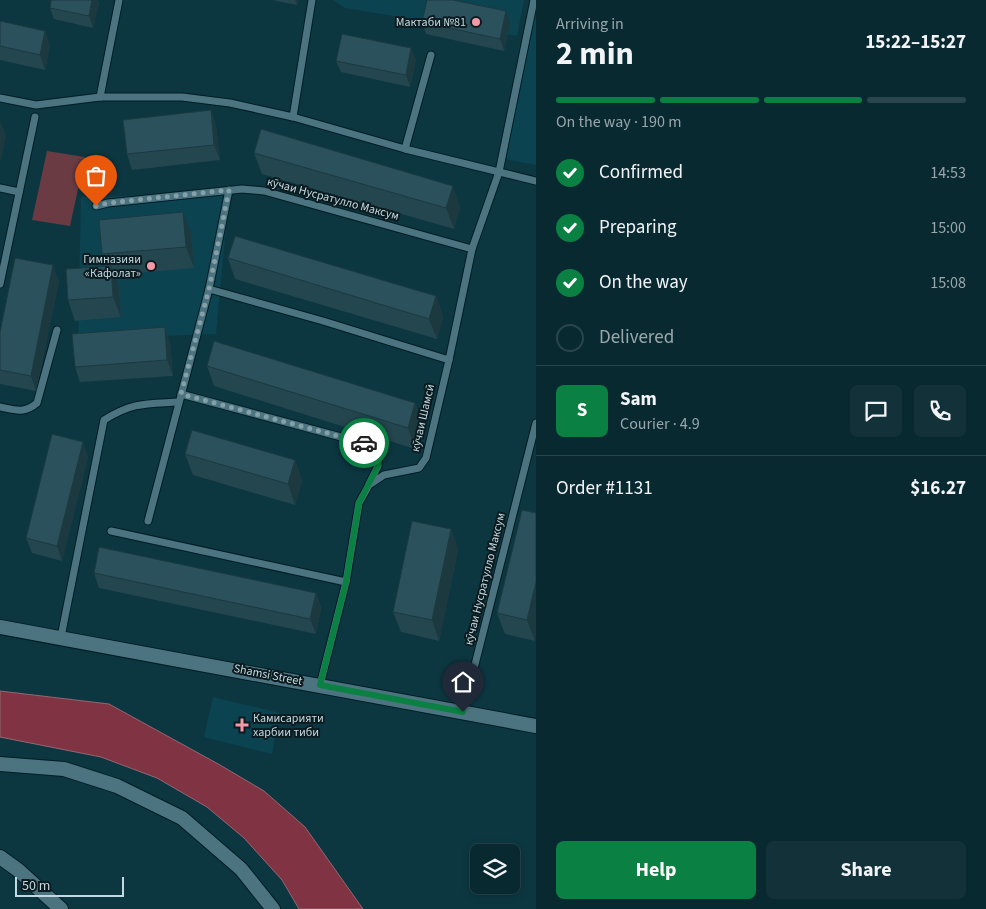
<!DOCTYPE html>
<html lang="en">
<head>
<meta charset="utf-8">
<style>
	:root { --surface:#092931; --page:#123139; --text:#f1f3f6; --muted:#99a6ab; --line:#29454d; --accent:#0b8043 }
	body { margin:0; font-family:"Source Sans 3",sans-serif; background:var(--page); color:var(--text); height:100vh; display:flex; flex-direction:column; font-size:19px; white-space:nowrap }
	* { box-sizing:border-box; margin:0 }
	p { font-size:16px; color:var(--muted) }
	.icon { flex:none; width:28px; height:28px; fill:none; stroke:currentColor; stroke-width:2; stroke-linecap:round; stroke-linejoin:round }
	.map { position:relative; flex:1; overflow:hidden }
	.side { display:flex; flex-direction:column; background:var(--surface); width:450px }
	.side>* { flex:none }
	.buttons { position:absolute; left:470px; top:844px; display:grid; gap:10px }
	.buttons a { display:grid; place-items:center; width:50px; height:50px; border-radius:8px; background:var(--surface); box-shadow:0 2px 8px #0003,0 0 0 1px var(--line); font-size:25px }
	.scale { position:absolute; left:15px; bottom:12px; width:109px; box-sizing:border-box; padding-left:5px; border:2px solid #c4d9df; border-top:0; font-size:14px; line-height:18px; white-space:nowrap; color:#c4d9df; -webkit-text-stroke:4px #0b1b20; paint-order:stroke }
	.pin { position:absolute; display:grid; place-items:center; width:42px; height:42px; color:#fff; margin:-51px -21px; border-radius:50% 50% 50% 0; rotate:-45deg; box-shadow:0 0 5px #0007 }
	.pin .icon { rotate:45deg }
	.courier { position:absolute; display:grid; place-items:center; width:50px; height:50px; margin:-25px; border:4px solid #0b8043; border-radius:50%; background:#fff; color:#222; box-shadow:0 1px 6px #0007 }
	.headline em { font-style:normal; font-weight:700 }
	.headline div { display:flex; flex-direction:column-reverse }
	.headline { display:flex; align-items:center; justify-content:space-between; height:85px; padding:0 20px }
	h1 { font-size:32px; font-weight:700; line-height:38px }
	.bar { display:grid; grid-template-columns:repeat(4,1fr); gap:8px 5px; align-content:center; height:60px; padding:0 20px }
	.bar i { height:6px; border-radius:4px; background:var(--line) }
	.bar .current { background:var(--accent) }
	.bar p { grid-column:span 4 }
	.line { display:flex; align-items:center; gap:12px; padding:0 20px; border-top:1px solid var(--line) }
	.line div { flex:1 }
	.round { display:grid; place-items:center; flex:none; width:52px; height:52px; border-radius:8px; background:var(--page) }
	ol { padding:0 20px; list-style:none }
	li { display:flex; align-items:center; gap:15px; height:55px }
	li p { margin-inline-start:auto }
	li .icon { padding:5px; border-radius:50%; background:var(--accent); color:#fff; stroke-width:4 }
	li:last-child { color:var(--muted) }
	li i { width:28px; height:28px; border:2px solid var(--line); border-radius:50% }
	.button { display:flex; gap:10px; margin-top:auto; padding:10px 20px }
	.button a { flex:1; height:58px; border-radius:8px; background:var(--accent); color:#fff; font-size:20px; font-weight:700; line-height:58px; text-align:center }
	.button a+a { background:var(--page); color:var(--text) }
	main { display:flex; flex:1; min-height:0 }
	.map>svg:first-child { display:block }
</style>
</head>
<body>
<main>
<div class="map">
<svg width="536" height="909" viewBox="0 0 536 909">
	<rect width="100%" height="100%" fill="#0c3741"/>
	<g fill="#0b4350">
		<path d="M 333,0 L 524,0 L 517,36 L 345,8 Z"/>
		<path d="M 536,5 L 536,165 L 506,159 Z"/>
		<path d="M 229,193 L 216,334 L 78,339 L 81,197 Z"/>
		<path d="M 213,697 L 280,713 L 272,754 L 204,737 Z"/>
	</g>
	<path fill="#6a3b42" d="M 47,151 L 85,157 L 70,226 L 32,220 Z"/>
	<path fill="#803443" stroke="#946672" d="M 0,691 L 109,704 L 220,765 L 264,791 L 305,827 L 363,909 L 299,909 L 282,880 L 244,838 L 207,807 L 157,778 L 101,757 L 0,737 Z"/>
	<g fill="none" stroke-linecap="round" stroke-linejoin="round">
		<g stroke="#001d24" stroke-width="9">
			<g id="lane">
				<path d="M 100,97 L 119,0"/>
				<path d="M 0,98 L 36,105 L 100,97 L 182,97 L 230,103 L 293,117 L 405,149 L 536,181"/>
				<path d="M 293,117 L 312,0"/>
				<path d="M 405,149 L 431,55"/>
				<path d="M 0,188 L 19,192"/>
				<path d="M 96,206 L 108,203 L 242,189 L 264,191 L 472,249"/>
				<path d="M 0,284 L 35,117"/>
				<path d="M 209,289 L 323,321 L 449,360 L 426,458 L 419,468 L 384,475 L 369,485 L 359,503 L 346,582 L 320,685"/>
				<path d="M 449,360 L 472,249 L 499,172 L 534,0"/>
				<path d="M 181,394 L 371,445 L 378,453 L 378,466 L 369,484"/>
				<path d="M 0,407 C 15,410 24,414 37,403 L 57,330"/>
				<path d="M 148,521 L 209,289 L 229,190"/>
				<path d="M 111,531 L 346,582"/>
				<path d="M 61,637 L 104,420 C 133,402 146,404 178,402"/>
				<path d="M 463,712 L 536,423"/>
			</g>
		</g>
		<g stroke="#001d24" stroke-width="16">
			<g id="street">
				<path d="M 0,627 L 536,726"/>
				<path d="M 0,764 L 64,769 L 117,786 L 182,818 L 241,869 L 273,909"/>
				<path d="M 0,857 L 18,870 L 61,909"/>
			</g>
		</g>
		<use href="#lane" stroke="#4c7480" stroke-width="7"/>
		<use href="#street" stroke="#4c7480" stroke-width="14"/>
	</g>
	<g fill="#24464f">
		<path d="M 272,0 L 298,0 L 297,5 Z"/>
		<path d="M 99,2 L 93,28 L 54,19 L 50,8 Z"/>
		<path d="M 0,21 L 45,31 L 50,46 L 45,70 L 0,60 Z"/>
		<path d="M 422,22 L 510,23 L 504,51 L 426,34 Z"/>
		<path d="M 416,60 L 410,87 L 341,72 L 336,61 Z"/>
		<path d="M 211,110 L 216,125 L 220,160 L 132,170 L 127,154 Z"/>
		<path d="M 254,153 L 460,207 L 454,229 L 262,174 Z"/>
		<path d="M 191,233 L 194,268 L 114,275 L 119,287 L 121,317 L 75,321 L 68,300 L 106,267 L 102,254 Z"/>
		<path d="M 228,258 L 436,296 L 443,317 L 437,339 L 235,279 Z"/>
		<path d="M 59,281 L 36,391 L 0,384 L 0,332 Z"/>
		<path d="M 165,327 L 170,343 L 173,376 L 80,382 L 75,367 Z"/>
		<path d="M 207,366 L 415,403 L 423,424 L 415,449 L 214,386 Z"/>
		<path d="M 185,454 L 295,460 L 302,481 L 295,505 L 193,475 Z"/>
		<path d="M 88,457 L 62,561 L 32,553 L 26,538 Z"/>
		<path d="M 522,510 L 535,641 L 505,634 L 497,613 Z"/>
		<path d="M 451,529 L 458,550 L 439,641 L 401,632 L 393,612 Z"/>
		<path d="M 94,573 L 316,593 L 321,608 L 316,634 L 99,588 Z"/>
	</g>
	<g fill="#1d3940">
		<path d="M 92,0 L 98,0 L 99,2 L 93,28 L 89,16 Z"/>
		<path d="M 295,0 L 298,0 L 297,5 Z"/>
		<path d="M 506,11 L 510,23 L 504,51 L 500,39 Z"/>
		<path d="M 45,31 L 50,46 L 45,70 L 40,55 Z"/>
		<path d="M 411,48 L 416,60 L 410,87 L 406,75 Z"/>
		<path d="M 211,110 L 216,125 L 220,160 L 214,145 Z"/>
		<path d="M 0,120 L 6,135 L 1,161 L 0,159 Z"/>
		<path d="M 453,186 L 460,207 L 454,229 L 446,208 Z"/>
		<path d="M 183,212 L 191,233 L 194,268 L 186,247 Z"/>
		<path d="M 53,265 L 59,281 L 36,391 L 31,376 Z"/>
		<path d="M 111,266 L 119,287 L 121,317 L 113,297 Z"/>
		<path d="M 436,296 L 443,317 L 437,339 L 429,319 Z"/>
		<path d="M 165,327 L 170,343 L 173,376 L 167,360 Z"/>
		<path d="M 415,403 L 423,424 L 415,449 L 408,428 Z"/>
		<path d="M 83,442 L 88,457 L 62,561 L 57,546 Z"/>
		<path d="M 295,460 L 302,481 L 295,505 L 288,484 Z"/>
		<path d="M 451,529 L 458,550 L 439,641 L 432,620 Z"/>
		<path d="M 536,582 L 536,635 L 535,641 L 527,620 Z"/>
		<path d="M 316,593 L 321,608 L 316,634 L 310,619 Z"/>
	</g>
	<g fill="#2a515c" stroke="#1d3940">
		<path d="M 51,0 L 92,0 L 89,16 L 50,8 Z"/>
		<path d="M 427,0 L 453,0 L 506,11 L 500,39 L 422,22 Z"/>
		<path d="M 0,21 L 45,31 L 40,55 L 0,46 Z"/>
		<path d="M 342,34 L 411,48 L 406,75 L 336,61 Z"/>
		<path d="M 211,110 L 214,145 L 127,154 L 123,120 Z"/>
		<path d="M 261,129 L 453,186 L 446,208 L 254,153 Z"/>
		<path d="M 183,212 L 186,247 L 102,254 L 99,220 Z"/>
		<path d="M 235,236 L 436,296 L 429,319 L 228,258 Z"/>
		<path d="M 15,258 L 53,265 L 31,376 L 0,370 L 0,332 Z"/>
		<path d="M 111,266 L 113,297 L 68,300 L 66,269 Z"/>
		<path d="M 165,327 L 167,360 L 75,367 L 72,334 Z"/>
		<path d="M 214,341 L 415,403 L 408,428 L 207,366 Z"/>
		<path d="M 192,430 L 295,460 L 288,484 L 185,454 Z"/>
		<path d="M 52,434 L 83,442 L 57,546 L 26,538 Z"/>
		<path d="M 522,510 L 536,513 L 536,582 L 527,620 L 497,613 Z"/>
		<path d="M 412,521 L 451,529 L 432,620 L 393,612 Z"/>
		<path d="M 99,547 L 316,593 L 310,619 L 94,573 Z"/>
	</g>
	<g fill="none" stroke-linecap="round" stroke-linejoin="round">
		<path stroke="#84a0a8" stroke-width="5" stroke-dasharray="0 9" d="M 96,206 L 108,203 L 229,190 L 209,289 L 181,394 L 364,443"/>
		<path stroke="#0b8043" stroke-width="6" d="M 364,443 L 371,445 L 378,453 L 378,466 L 359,503 L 346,582 L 320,685 L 463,712"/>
	</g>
	<g fill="#f49aa7" stroke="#0b1b20" stroke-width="2">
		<circle cx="476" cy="22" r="5"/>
		<circle cx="151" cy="266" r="5"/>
		<path d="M239.5 717.5h5v5h5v5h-5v5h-5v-5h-5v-5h5z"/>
	</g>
	<g text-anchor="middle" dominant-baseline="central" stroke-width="4" stroke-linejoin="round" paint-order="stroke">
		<g font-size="12" fill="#c4d9df" stroke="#0b1b20" text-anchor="end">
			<text x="466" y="22">Мактаби №81</text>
			<text x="141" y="259">Гимназияи<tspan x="141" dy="14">«Кафолат»</tspan></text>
			<text x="253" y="718" text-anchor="start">Камисарияти<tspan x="253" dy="14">харбии тиби</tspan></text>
		</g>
		<g font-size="12" fill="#c4d9df" stroke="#0b1b20">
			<text transform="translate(333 199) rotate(15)">кӯчаи Нусратулло Максум</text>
			<text transform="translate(423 418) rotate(-77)">кӯчаи Шамсӣ</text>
			<text transform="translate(485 579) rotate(-76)">кӯчаи Нусратулло Максум</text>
			<text transform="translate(268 675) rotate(11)">Shamsi Street</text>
		</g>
	</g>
</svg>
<div class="buttons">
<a><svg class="icon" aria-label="layers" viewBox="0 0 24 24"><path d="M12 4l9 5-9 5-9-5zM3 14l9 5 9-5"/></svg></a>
</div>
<div class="scale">50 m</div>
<div class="pin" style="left:96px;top:206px;background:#ea580c"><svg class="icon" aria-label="bag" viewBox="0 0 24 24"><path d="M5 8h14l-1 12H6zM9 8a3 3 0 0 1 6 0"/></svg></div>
<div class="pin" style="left:463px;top:712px;background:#1f2937"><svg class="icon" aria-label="home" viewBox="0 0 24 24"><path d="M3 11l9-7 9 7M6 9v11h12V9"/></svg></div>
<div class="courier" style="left:364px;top:443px"><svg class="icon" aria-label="car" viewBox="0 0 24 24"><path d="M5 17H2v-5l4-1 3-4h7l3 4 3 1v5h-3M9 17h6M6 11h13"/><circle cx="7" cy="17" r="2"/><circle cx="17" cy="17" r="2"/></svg></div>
</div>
<section class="side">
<div class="headline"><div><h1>2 min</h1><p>Arriving in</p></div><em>15:22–15:27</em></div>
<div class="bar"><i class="current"></i><i class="current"></i><i class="current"></i><i></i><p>On the way · 190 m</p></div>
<ol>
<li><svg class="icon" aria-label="check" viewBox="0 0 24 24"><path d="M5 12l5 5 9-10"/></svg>Confirmed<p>14:53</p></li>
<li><svg class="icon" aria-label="check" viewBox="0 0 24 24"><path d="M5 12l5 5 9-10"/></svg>Preparing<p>15:00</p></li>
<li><svg class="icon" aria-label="check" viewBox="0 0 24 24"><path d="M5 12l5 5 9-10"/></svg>On the way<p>15:08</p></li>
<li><i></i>Delivered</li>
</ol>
<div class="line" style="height:90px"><b class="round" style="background:var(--accent);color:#fff">S</b><div><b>Sam</b><p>Courier · 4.9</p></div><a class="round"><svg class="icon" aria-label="chat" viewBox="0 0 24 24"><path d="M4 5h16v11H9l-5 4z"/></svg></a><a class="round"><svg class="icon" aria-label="phone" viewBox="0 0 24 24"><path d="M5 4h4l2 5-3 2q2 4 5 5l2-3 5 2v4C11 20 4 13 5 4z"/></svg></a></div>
<div class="line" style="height:65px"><div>Order #1131</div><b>$16.27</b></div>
<div class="button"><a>Help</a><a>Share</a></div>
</section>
</main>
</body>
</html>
